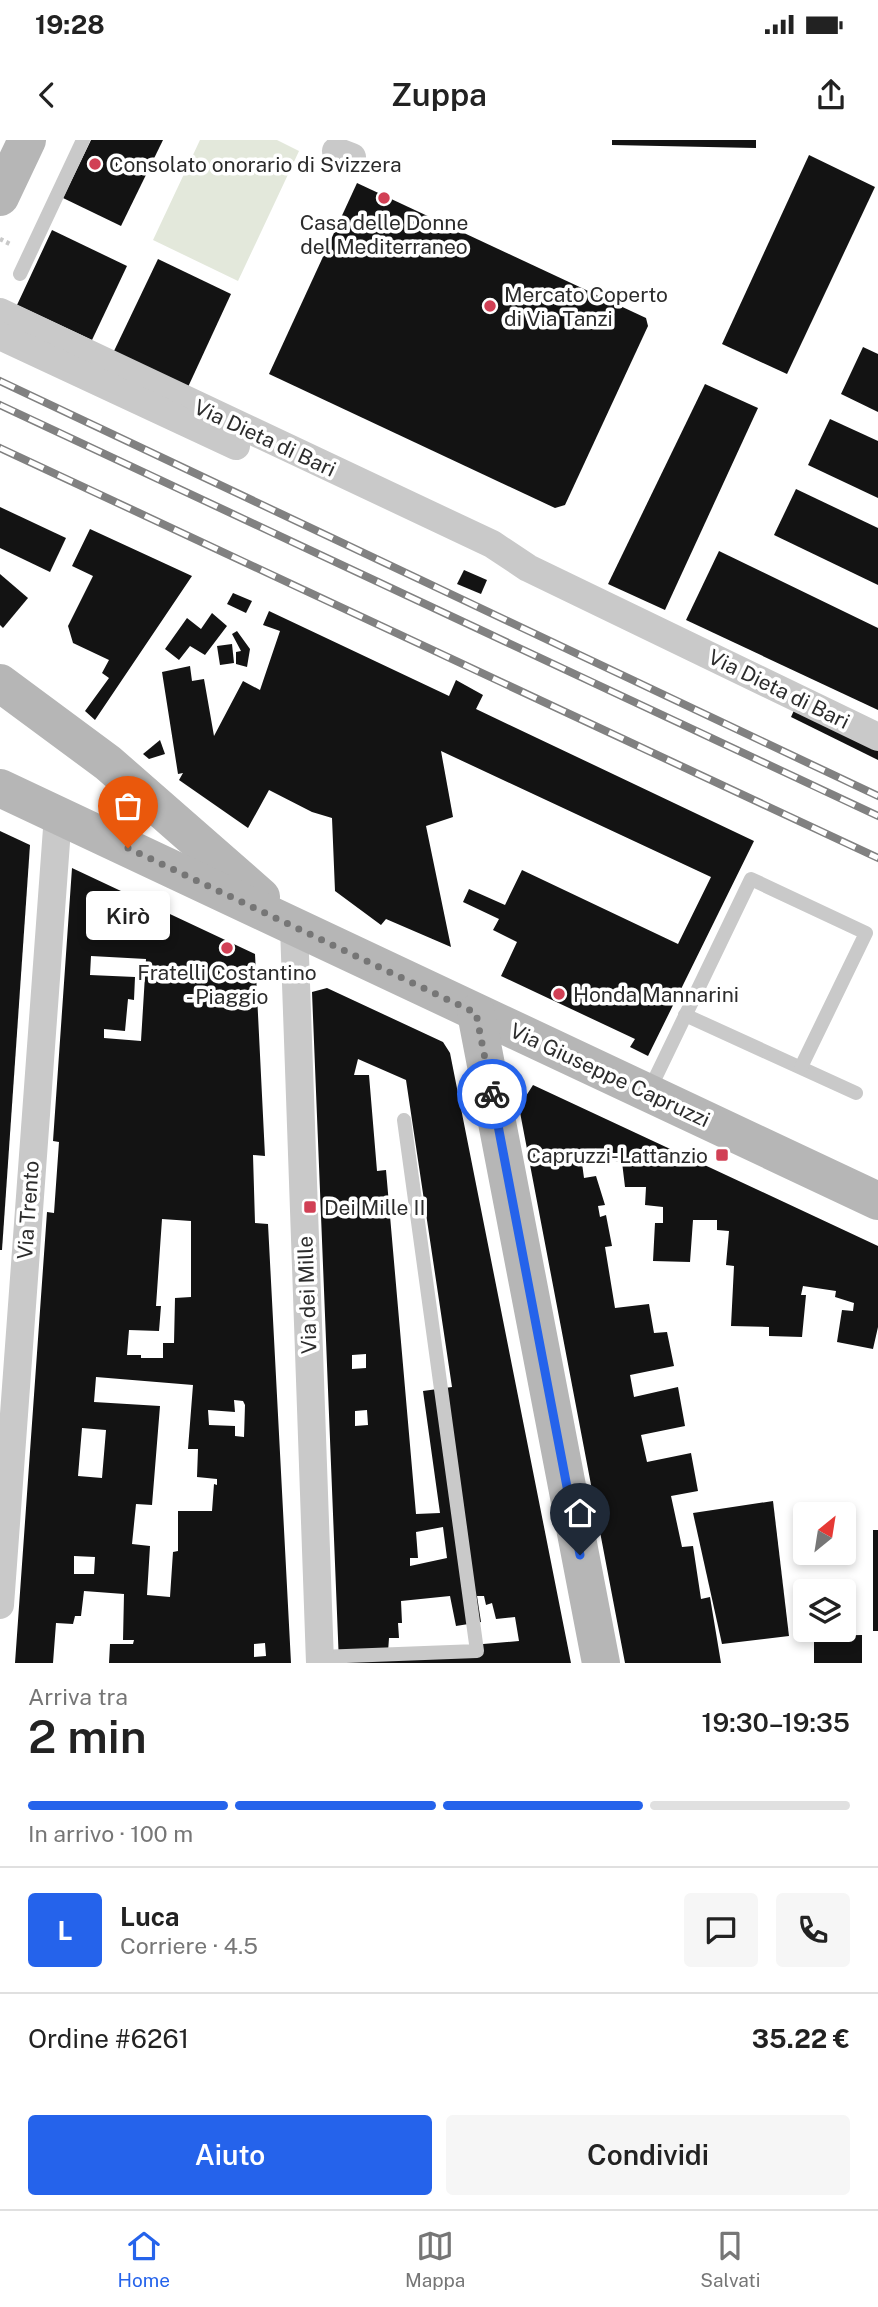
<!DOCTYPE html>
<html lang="it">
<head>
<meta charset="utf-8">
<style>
	:root { --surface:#fff; --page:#f6f6f6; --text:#222; --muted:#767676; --line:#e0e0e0; --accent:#2563eb }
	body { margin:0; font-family:"Public Sans",sans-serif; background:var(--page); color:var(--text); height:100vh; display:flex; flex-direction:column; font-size:26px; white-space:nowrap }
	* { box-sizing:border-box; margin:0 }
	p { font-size:23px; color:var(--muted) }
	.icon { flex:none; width:38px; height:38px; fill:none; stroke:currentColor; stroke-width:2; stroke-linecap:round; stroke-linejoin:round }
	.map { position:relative; height:1523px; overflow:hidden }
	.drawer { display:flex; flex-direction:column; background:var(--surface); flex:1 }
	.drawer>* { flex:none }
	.needle { width:46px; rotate:30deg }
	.controls { position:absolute; left:793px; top:1362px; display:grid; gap:14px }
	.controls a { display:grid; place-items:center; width:63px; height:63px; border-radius:7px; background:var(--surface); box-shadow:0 4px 10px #0003; font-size:35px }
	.pin { position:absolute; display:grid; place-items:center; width:60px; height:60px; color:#fff; margin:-72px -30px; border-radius:50% 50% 50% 0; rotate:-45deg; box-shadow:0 0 7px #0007 }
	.pin .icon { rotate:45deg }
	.courier { position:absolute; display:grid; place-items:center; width:70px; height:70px; margin:-35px; border:5px solid #2563eb; border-radius:50%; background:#fff; color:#222; box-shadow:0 2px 9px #0007 }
	.bubble { position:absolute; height:49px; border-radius:7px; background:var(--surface); box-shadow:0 4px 10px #0003; font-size:23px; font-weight:600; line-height:49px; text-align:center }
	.headline em { font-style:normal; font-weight:600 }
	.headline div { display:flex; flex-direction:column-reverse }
	.headline { display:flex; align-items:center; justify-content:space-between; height:119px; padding:0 28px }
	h1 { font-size:46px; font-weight:600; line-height:52px }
	.bar { display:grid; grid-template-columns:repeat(4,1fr); gap:10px 7px; align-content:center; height:84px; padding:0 28px }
	.bar i { height:9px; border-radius:5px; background:var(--line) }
	.bar .active { background:var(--accent) }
	.bar p { grid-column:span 4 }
	.line { display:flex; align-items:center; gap:18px; padding:0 28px; border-top:2px solid var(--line) }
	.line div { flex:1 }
	.round { display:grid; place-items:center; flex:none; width:74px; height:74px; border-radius:7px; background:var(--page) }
	.primary-button { display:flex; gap:14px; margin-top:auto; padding:14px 28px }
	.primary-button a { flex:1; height:80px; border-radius:7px; background:var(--accent); color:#fff; font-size:28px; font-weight:600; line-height:80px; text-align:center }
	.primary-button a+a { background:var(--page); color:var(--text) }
	.status { display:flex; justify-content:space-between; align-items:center; height:49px; padding:0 35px; background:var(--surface); direction:ltr }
	.status svg { height:19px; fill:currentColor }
	header { display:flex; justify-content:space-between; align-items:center; height:91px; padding:0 28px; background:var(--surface); font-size:32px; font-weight:600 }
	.tabs { display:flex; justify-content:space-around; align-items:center; height:98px; border-top:2px solid var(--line); background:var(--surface); font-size:19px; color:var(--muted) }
	.tabs a { display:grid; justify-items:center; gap:4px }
	.tabs .active { color:var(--accent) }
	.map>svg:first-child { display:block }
</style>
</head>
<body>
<div class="status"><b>19:28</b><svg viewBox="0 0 49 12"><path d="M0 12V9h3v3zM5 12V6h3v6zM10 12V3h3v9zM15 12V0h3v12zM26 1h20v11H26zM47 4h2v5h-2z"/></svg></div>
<header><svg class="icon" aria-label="back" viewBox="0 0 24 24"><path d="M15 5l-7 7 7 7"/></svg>Zuppa<svg class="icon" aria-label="share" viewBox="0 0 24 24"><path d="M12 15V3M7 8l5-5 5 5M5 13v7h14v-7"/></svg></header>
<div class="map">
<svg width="878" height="1523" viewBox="0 0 878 1523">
	<rect width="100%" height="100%" fill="#fff"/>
	<path fill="#e3e8db" d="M 200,0 L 277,0 L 299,11 L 238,141 L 153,100 Z"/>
	<g fill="#131313" fill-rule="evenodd">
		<path d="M 91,0 L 163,0 L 121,86 L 63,58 Z"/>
		<path d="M 612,0 L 756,0 L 756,8 L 612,5 Z"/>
		<path d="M 809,15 L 875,47 L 787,234 L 722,204 Z"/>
		<path d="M 357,43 L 646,178 L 648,186 L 565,365 L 555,368 L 269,234 Z"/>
		<path d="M 52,90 L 127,126 L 92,200 L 17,165 Z"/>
		<path d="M 158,119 L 231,154 L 188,247 L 114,211 Z"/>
		<path d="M 863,207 L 878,214 L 878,272 L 841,254 Z"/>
		<path d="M 705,244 L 758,268 L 665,470 L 608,444 Z"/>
		<path d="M 830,279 L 878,301 L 878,358 L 808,325 Z"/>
		<path d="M 796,349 L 878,388 L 878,445 L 774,395 Z"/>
		<path d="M 0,367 L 66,398 L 50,432 L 0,408 Z"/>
		<path d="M 90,389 L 192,436 L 95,580 L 85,571 L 109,538 L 102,533 L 109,520 L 73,503 L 68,486 L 93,436 L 72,426 Z"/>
		<path d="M 719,411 L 878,488 L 878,570 L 686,480 Z"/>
		<path d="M 464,430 L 487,440 L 481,454 L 457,444 Z"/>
		<path d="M 0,434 L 28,458 L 3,488 L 0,485 Z"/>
		<path d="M 233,453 L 252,461 L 246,473 L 227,464 Z"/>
		<path d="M 269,471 L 449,556 L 456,540 L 483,555 L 476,569 L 754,701 L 648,916 L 630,907 L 635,899 L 501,836 L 517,802 L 493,790 L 499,779 L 463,762 L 469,749 L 505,765 L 522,730 L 678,804 L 711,737 L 441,611 L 453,677 L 426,686 L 451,807 L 386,779 L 381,785 L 335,751 L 332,678 L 312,672 L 269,650 L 248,688 L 179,640 L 183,633 L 178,634 L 162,532 L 190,526 L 192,541 L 204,539 L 214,596 L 243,541 L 260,550 L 280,491 L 263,485 Z"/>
		<path d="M 212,473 L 227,486 L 205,515 L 190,506 L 179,520 L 165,509 L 187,478 L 201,489 Z"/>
		<path d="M 237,491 L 250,509 L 247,527 L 236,524 L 236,512 L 241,511 L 232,494 Z"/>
		<path d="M 232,504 L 234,523 L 220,525 L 217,506 Z"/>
		<path d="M 796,566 L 878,606 L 878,620 L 791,577 Z"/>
		<path d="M 160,600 L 165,614 L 149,619 L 143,614 Z"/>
		<path d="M 0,691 L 30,705 L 2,1110 L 0,1110 Z"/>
		<path d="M 72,728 L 255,814 L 265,1016 L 253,1015 L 255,1083 L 268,1084 L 291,1523 L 109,1523 L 110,1504 L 133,1504 L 134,1500 L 123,1500 L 124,1454 L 84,1451 L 81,1476 L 75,1476 L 73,1484 L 56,1483 L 53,1523 L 15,1523 L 47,1072 L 54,1073 L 59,1002 L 53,1001 ZM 101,790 L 122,790 L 121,800 L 101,799 ZM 91,816 L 146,819 L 141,901 L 104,898 L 104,889 L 125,891 L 128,859 L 134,860 L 135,837 L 90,835 ZM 162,1079 L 191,1081 L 191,1157 L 175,1158 L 174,1203 L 163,1203 L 163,1218 L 141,1218 L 141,1215 L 127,1215 L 129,1190 L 159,1191 L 161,1166 L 156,1166 ZM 96,1237 L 193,1245 L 188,1309 L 198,1309 L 197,1337 L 217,1339 L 217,1345 L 214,1344 L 212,1371 L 178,1371 L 178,1411 L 173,1412 L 170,1457 L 147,1455 L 150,1406 L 132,1404 L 136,1364 L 152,1365 L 160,1266 L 94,1262 ZM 234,1260 L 243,1261 L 245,1265 L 244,1297 L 235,1296 L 235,1286 L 209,1285 L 208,1270 L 235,1272 ZM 82,1288 L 106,1290 L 102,1338 L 78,1336 ZM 74,1416 L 95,1417 L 94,1434 L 74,1434 ZM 265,1503 L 266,1516 L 254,1517 L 254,1504 Z"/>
		<path d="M 327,848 L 443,902 L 450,913 L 571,1523 L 339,1523 L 312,852 ZM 358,919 L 406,940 L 452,1247 L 423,1251 L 440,1373 L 416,1374 L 386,1030 L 377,1031 L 369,935 L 354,935 ZM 366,1214 L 366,1228 L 352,1229 L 352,1215 ZM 367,1270 L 368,1285 L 355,1286 L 355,1271 ZM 443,1387 L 447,1418 L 410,1426 L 410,1418 L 418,1418 L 416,1392 ZM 450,1456 L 456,1486 L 481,1482 L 477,1456 L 484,1456 L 486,1465 L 492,1463 L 496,1479 L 515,1477 L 519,1501 L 388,1512 L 389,1498 L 399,1498 L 398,1483 L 402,1483 L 401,1461 Z"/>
		<path d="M 533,945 L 878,1106 L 878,1187 L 873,1209 L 837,1202 L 842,1170 L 853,1171 L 854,1163 L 835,1157 L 836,1151 L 803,1146 L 801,1155 L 806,1155 L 802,1197 L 769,1196 L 769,1187 L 731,1186 L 734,1126 L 726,1125 L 729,1091 L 717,1090 L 717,1080 L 693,1080 L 690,1122 L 653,1121 L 655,1083 L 663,1083 L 663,1067 L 645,1065 L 646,1047 L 625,1047 L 622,1022 L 581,1016 L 584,1038 L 596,1036 L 605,1065 L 598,1066 L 600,1077 L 606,1075 L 612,1106 L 605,1107 L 615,1168 L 649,1164 L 654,1193 L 667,1192 L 674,1226 L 630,1235 L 634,1257 L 678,1247 L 685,1286 L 641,1295 L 647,1322 L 691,1313 L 698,1351 L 671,1356 L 682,1407 L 693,1406 L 701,1459 L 710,1457 L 721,1523 L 625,1523 L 519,967 Z"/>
		<path d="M 773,1361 L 789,1496 L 722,1504 L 693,1373 Z"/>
		<rect x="873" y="1390" width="5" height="101"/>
		<path d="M 862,1495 L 862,1523 L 814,1523 L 814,1496 Z"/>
	</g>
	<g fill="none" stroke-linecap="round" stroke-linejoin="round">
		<path stroke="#c9c9c9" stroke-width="4.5" stroke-dasharray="3.5 3.5" stroke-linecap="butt" d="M 0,99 L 12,105"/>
		<g stroke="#c9c9c9" stroke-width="14">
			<path d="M 20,134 L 83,0"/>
			<path d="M 685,875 L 856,953"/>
			<path d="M 648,953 L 751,739 L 866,793 L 801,927"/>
			<path d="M 320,1517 L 477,1511 L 404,980"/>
		</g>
		<g stroke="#c9c9c9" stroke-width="28">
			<path d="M 336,11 L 352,17"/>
			<path d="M 0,172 L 492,404 L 528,428 L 878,597"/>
			<path d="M 0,196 L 236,306"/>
			<path d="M 294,787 L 320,1523"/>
			<path d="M 0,1465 L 58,675"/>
		</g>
		<g stroke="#b6b6b6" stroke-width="38">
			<path d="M 0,57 L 27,0"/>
			<path d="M 0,543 L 108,623 L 261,757"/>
			<path d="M 0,648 L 878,1061"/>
			<path d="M 476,873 L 601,1523"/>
		</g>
		<g stroke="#818181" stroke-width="8">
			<g id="rail">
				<path d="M 0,241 L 878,656"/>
				<path d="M 0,265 L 878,676"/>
				<path d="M 0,308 L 878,718"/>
			</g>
		</g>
		<use href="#rail" stroke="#fff" stroke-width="5" stroke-dasharray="16" stroke-linecap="butt"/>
	</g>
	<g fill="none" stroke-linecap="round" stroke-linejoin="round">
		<path stroke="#767676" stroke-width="7" stroke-dasharray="0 12.6" d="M 128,708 L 476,873 L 492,954"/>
		<path stroke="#2563eb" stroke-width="9" d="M 492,954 L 580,1415"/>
	</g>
	<g fill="#d14055" stroke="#fff" stroke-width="2.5">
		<circle cx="95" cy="24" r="7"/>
		<circle cx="384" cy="58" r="7"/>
		<circle cx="490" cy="166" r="7"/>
		<circle cx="227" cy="808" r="7"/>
		<circle cx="559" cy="854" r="7"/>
		<rect x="715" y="1008" width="14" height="14" rx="3.5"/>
		<rect x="303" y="1060" width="14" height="14" rx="3.5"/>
	</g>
	<g text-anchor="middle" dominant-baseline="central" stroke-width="7" stroke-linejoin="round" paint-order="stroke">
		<g font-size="21" fill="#2c2c2c" stroke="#fff" text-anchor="start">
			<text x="109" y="24">Consolato onorario di Svizzera</text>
			<text x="384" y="82" text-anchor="middle">Casa delle Donne<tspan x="384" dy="24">del Mediterraneo</tspan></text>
			<text x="504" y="154">Mercato Coperto<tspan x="504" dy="24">di Via Tanzi</tspan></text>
			<text x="227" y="832" text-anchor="middle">Fratelli Costantino<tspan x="227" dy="24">- Piaggio</tspan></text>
			<text x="573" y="854">Honda Mannarini</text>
			<text x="708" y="1015" text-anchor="end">Capruzzi-Lattanzio</text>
			<text x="324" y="1067">Dei Mille II</text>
		</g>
		<g font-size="21" fill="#2c2c2c" stroke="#fff">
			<text transform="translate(265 298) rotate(25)">Via Dieta di Bari</text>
			<text transform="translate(779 549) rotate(26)">Via Dieta di Bari</text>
			<text transform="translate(610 935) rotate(25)">Via Giuseppe Capruzzi</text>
			<text transform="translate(28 1070) rotate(-86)">Via Trento</text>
			<text transform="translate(307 1155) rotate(-92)">Via dei Mille</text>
		</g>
	</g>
</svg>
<div class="controls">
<a><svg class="needle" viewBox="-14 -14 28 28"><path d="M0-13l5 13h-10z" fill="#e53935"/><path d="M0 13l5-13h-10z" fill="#767676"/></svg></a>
<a><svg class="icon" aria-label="layers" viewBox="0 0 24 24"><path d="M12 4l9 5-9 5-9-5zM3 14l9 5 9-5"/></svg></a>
</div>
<div class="pin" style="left:128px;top:708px;background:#ea580c"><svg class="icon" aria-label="bag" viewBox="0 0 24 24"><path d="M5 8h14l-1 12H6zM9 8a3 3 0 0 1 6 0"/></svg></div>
<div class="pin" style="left:580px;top:1415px;background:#1f2937"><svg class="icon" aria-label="home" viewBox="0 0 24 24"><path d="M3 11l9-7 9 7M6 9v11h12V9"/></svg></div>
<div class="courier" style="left:492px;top:954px"><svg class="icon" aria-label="bike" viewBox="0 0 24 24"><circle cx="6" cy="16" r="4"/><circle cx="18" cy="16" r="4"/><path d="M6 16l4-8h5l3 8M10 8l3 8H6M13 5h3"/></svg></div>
<div class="bubble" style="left:86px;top:751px;width:84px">Kirò</div>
</div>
<section class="drawer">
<div class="headline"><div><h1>2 min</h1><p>Arriva tra</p></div><em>19:30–19:35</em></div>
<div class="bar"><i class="active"></i><i class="active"></i><i class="active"></i><i></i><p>In arrivo · 100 m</p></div>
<div class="line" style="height:126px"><b class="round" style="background:var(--accent);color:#fff">L</b><div><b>Luca</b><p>Corriere · 4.5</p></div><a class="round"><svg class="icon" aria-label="chat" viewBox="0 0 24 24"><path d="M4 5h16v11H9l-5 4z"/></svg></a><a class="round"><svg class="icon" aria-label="phone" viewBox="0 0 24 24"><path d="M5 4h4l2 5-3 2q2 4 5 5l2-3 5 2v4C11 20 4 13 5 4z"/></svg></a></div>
<div class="line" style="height:91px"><div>Ordine #6261</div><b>35.22 €</b></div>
<div class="primary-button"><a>Aiuto</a><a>Condividi</a></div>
</section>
<nav class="tabs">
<a class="active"><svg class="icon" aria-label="home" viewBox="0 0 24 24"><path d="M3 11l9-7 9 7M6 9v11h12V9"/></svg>Home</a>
<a><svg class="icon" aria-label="map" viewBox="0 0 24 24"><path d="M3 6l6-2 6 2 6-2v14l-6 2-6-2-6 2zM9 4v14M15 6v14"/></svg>Mappa</a>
<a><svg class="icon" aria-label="saved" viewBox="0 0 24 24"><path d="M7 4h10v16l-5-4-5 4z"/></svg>Salvati</a>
</nav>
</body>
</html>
